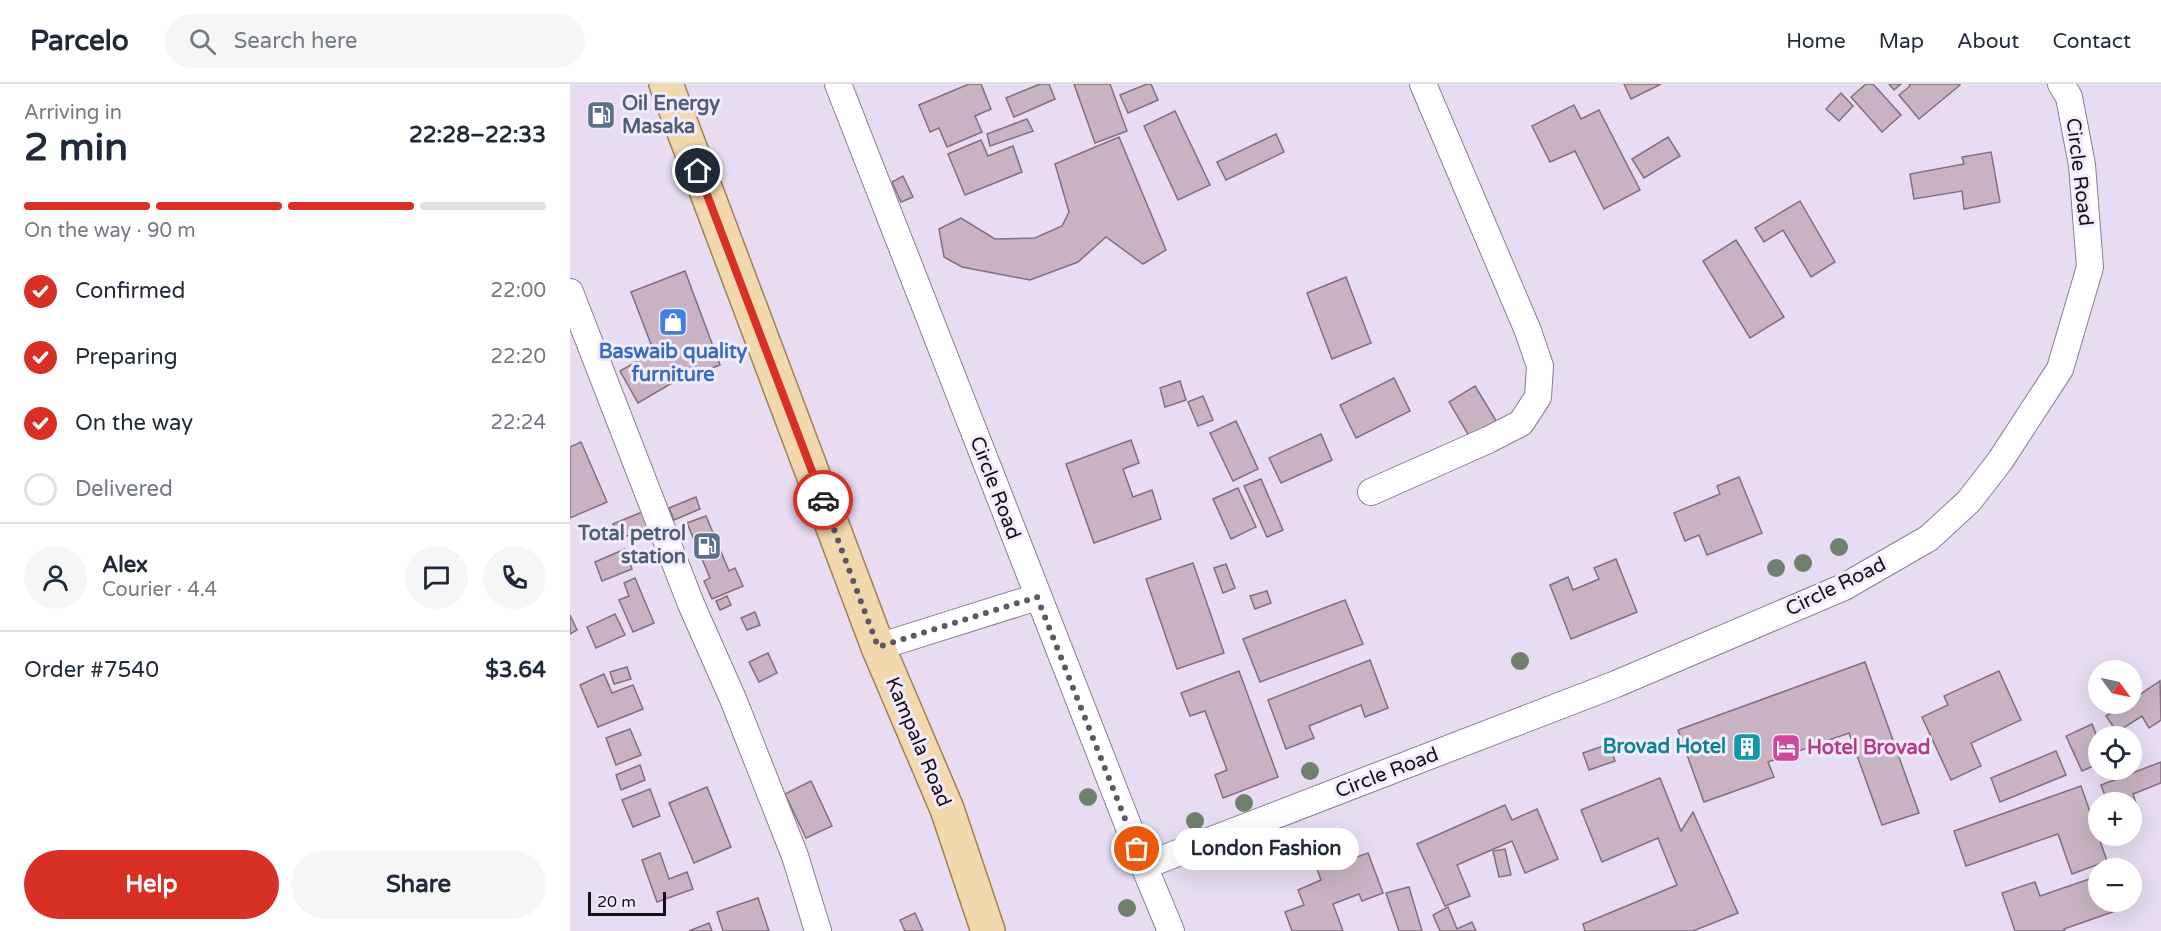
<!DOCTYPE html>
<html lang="en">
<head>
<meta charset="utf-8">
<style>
	:root { --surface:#fff; --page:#f6f6f7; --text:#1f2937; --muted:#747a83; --line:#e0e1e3; --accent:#d93025 }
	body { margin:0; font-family:"Varela Round",sans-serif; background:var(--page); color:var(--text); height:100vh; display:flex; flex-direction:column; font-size:22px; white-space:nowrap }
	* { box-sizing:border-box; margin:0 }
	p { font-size:20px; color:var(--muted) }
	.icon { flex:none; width:33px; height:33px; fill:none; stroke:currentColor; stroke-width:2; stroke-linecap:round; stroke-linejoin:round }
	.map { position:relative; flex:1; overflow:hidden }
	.details { display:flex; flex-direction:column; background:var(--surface); width:570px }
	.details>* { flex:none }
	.needle { width:39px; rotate:123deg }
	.controls { position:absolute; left:1518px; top:576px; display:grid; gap:12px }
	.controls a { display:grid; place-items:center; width:54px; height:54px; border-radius:50%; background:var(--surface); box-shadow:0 6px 24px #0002; font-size:30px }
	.scale { position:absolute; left:18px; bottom:15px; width:78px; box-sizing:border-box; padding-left:6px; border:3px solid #141018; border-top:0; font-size:16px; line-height:21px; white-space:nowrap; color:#141018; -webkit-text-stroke:4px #f3eafc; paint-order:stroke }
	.pin { position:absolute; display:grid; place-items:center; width:51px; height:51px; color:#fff; margin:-26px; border:3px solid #fff; border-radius:50%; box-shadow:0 2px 6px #0007 }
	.courier { position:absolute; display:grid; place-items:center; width:60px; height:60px; margin:-30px; border:4px solid #d93025; border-radius:50%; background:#fff; color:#222; box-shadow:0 2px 8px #0007 }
	.bubble { position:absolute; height:42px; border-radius:21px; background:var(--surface); box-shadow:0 6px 24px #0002; font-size:20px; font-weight:700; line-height:42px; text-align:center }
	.head em { font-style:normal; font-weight:700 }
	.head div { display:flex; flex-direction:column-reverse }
	.head { display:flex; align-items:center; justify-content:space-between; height:102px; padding:0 24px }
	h1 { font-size:39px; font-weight:700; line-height:45px }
	.bar { display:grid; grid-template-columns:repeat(4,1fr); gap:9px 6px; align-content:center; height:72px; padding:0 24px }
	.bar i { height:8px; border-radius:4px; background:var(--line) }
	.bar .current { background:var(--accent) }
	.bar p { grid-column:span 4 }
	.line { display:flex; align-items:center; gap:15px; padding:0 24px; border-top:2px solid var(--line) }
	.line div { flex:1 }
	.round { display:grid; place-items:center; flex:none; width:63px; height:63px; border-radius:32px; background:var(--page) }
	ol { padding:0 24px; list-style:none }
	li { display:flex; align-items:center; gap:18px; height:66px }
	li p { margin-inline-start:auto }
	li .icon { padding:6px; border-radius:50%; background:var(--accent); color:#fff; stroke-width:4 }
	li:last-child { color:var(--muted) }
	li i { width:33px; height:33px; border:3px solid var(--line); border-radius:50% }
	.primary-button { display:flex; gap:12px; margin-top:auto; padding:12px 24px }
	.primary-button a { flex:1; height:69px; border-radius:36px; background:var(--accent); color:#fff; font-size:24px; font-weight:700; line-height:69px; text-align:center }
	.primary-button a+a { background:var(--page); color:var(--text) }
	header { display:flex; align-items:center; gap:36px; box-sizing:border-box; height:84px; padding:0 30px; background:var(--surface); border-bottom:2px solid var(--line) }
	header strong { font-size:28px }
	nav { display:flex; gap:33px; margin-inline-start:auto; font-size:21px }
	.search { width:420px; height:54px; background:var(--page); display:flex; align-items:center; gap:15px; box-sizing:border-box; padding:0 21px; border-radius:33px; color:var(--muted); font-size:22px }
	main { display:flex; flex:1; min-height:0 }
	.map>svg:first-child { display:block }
</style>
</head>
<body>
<header>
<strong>Parcelo</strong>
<div class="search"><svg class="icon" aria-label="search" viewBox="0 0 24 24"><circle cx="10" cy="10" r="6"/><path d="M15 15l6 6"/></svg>Search here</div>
<nav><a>Home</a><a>Map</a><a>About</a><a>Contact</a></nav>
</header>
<main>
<section class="details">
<div class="head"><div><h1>2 min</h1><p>Arriving in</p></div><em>22:28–22:33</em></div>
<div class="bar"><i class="current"></i><i class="current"></i><i class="current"></i><i></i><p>On the way · 90 m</p></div>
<ol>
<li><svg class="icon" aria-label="check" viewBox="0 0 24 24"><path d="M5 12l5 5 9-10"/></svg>Confirmed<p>22:00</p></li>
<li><svg class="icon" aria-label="check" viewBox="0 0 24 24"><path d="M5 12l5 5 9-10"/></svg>Preparing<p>22:20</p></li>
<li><svg class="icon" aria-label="check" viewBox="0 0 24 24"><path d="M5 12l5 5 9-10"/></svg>On the way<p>22:24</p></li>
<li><i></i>Delivered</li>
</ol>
<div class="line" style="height:108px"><a class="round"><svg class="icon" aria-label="person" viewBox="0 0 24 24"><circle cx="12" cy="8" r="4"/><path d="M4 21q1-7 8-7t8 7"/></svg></a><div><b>Alex</b><p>Courier · 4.4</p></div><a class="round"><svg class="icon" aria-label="chat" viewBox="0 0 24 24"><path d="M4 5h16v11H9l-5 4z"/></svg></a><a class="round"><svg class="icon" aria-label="phone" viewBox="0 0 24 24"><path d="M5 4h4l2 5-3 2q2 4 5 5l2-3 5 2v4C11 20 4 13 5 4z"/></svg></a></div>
<div class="line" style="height:78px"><div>Order #7540</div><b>$3.64</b></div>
<div class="primary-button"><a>Help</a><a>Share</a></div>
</section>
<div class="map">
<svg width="1591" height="847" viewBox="0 0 1591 847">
	<rect width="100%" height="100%" fill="#e7dcf2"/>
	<g fill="#c9b3c3" stroke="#836f7d" stroke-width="1.5">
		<path d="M 399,0 L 411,0 L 421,25 L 405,32 L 412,48 L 377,63 L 369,44 L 360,48 L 349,21 Z"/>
		<path d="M 470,0 L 479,0 L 485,15 L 444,33 L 436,14 Z"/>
		<path d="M 504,0 L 540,0 L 557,47 L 525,59 Z"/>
		<path d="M 577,0 L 581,0 L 588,16 L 558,29 L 550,11 Z"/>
		<path d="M 1054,0 L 1091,0 L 1061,15 Z"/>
		<path d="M 1296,0 L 1303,0 L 1331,31 L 1312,48 L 1281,13 Z"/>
		<path d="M 1319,0 L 1331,0 L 1324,6 Z"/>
		<path d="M 1339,0 L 1389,0 L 1390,1 L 1349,35 L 1329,11 L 1340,2 Z"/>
		<path d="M 1271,9 L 1283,22 L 1269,37 L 1256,25 Z"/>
		<path d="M 1004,21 L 1011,35 L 1029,26 L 1070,106 L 1034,125 L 1005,67 L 980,78 L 962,42 Z"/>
		<path d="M 605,27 L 640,101 L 608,116 L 574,42 Z"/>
		<path d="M 457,35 L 463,47 L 420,62 L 417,50 Z"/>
		<path d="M 706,50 L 714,68 L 656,96 L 647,78 Z"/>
		<path d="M 549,53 L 596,166 L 573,180 L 536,153 L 508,178 L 460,196 L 392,183 L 374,173 L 369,145 L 391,134 L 425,155 L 465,154 L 492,142 L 499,128 L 485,80 Z"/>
		<path d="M 1098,53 L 1110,72 L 1074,94 L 1062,75 Z"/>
		<path d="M 411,56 L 418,72 L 443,62 L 452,88 L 395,111 L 378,70 Z"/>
		<path d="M 1421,68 L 1430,118 L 1394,125 L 1392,107 L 1344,115 L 1340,90 L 1394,80 L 1392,73 Z"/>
		<path d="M 333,92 L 343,113 L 331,118 L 322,98 Z"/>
		<path d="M 1230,117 L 1265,178 L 1241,193 L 1213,146 L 1194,158 L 1185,144 Z"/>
		<path d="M 1166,156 L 1214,233 L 1180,254 L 1133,177 Z"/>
		<path d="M 115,187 L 150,281 L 102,299 L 68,319 L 50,287 L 84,268 L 61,208 Z"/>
		<path d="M 776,193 L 801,259 L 762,275 L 737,209 Z"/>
		<path d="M 824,294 L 840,327 L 786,354 L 770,321 Z"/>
		<path d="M 610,297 L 616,316 L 595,323 L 590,304 Z"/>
		<path d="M 905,302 L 928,340 L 902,357 L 879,318 Z"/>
		<path d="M 633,312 L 643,336 L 628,342 L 618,318 Z"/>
		<path d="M 666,337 L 688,385 L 663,397 L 640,349 Z"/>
		<path d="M 751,350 L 762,376 L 711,399 L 699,374 Z"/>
		<path d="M 561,356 L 569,379 L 553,385 L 563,413 L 582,406 L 591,435 L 524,459 L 496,380 Z"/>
		<path d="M 11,358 L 37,418 L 0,434 L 0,363 Z"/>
		<path d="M 1169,393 L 1192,449 L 1137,471 L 1129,451 L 1115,457 L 1104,429 L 1150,410 L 1147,402 Z"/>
		<path d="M 691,395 L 713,446 L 697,453 L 674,402 Z"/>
		<path d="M 668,404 L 686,443 L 661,455 L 643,415 Z"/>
		<path d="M 126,413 L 130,425 L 104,436 L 99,424 Z"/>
		<path d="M 72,428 L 78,444 L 49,455 L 43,440 Z"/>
		<path d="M 136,432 L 159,487 L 165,484 L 173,502 L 142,515 L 134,497 L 140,494 L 117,439 Z"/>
		<path d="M 55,465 L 62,485 L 32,497 L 25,478 Z"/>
		<path d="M 1046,475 L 1067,528 L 1001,555 L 980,501 L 998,493 L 1003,506 L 1029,495 L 1024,484 Z"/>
		<path d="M 623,479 L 654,569 L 607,585 L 576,495 Z"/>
		<path d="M 656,480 L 665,504 L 653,509 L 644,484 Z"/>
		<path d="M 65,494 L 84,539 L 63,548 L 49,516 L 59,512 L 54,499 Z"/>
		<path d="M 697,507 L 701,519 L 685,525 L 680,512 Z"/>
		<path d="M 157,512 L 161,521 L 150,526 L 146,517 Z"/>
		<path d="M 775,516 L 793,560 L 690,598 L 673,555 Z"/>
		<path d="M 185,528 L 190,541 L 177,546 L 171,534 Z"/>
		<path d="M 45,530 L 55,551 L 26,564 L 17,543 Z"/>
		<path d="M 0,531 L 7,546 L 0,550 Z"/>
		<path d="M 198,569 L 207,589 L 189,598 L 179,578 Z"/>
		<path d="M 800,576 L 818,624 L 795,633 L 791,621 L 739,642 L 744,654 L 716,665 L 698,616 Z"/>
		<path d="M 1295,578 L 1349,729 L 1312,741 L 1279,649 L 1198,678 L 1204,693 L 1134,718 L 1108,646 Z"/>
		<path d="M 57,583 L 61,595 L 44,600 L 40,588 Z"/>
		<path d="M 669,587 L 708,693 L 653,714 L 645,691 L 657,686 L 635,627 L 620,632 L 611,609 Z"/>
		<path d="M 1429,587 L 1451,636 L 1401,659 L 1411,682 L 1381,696 L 1352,633 L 1378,621 L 1374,612 Z"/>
		<path d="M 34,590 L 42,609 L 63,601 L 73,625 L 28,643 L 10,601 Z"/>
		<path d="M 1590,597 L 1591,636 L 1579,644 L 1572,632 L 1547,648 L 1536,632 L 1555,620 L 1562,620 L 1562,616 Z"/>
		<path d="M 1522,640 L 1528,655 L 1528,680 L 1512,687 L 1496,652 Z"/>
		<path d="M 60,645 L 71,671 L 46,681 L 36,654 Z"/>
		<path d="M 1039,660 L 1045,677 L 1019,686 L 1013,669 Z"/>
		<path d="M 1486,667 L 1496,691 L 1430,718 L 1421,694 Z"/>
		<path d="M 1591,678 L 1591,699 L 1563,710 L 1567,722 L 1562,724 L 1562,718 L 1537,718 L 1531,701 Z"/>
		<path d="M 70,681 L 75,696 L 51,706 L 46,691 Z"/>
		<path d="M 1090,694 L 1111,747 L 1123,728 L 1168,829 L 1123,847 L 1015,847 L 1013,840 L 1107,801 L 1088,754 L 1032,778 L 1011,726 Z"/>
		<path d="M 241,697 L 262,742 L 236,754 L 215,710 Z"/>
		<path d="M 1511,702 L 1537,777 L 1502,790 L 1488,750 L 1396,782 L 1384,747 Z"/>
		<path d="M 137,703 L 161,763 L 124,779 L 99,719 Z"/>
		<path d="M 80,705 L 90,732 L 63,743 L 52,716 Z"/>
		<path d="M 935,721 L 942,736 L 967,725 L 988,775 L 955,789 L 942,757 L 887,781 L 900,812 L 875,822 L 847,760 Z"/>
		<path d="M 935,765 L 941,791 L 929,793 L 923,767 Z"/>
		<path d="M 785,767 L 787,773 L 798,769 L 813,809 L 792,817 L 789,810 L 763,820 L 773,847 L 722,847 L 715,828 L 734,821 L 728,806 L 751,796 L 746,782 Z"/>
		<path d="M 90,769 L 99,795 L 117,788 L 123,805 L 87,818 L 72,776 Z"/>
		<path d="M 1528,792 L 1528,818 L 1548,818 L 1551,825 L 1494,845 L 1495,847 L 1445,847 L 1432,809 L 1465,798 L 1470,812 Z"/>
		<path d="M 839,803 L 852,847 L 829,847 L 816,809 Z"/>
		<path d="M 188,814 L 199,847 L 153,847 L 147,828 Z"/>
		<path d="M 878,823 L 887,845 L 902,838 L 906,847 L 870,847 L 863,831 Z"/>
		<path d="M 345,829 L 353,847 L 335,847 L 330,836 Z"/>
		<path d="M 139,839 L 142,847 L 119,847 Z"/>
	</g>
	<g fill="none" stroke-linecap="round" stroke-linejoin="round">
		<g stroke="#887e93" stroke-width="28">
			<g id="street">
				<path d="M 268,0 L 574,782 L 1046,600 L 1274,503 L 1359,454 L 1399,417 L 1430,377 L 1490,285 L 1520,183 L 1512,81 L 1499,13 L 1491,0"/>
				<path d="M 0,208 L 121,520 L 163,615 L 225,772 L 248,847"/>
				<path d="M 801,408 L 918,356 L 951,339 L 968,313 L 970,282 L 958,247 L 853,0"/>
				<path d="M 308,563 L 467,513"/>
				<path d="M 574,782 L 601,847"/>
			</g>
		</g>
		<g stroke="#9e8155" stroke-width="36">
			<path id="primary" d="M 96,0 L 308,563 L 377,725 L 418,847"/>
		</g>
		<use href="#street" stroke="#fff" stroke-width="26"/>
		<use href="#primary" stroke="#f1d8ad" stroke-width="33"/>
	</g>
	<g fill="#70806f">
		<circle cx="1269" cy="463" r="9"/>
		<circle cx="1233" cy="479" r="9"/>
		<circle cx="1206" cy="484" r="9"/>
		<circle cx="950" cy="577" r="9"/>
		<circle cx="740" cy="687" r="9"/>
		<circle cx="518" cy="713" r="9"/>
		<circle cx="674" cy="719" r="9"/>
		<circle cx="625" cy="737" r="9"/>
		<circle cx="557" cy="824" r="9"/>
	</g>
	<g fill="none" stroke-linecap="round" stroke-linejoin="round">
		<path stroke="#5e5764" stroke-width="6" stroke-dasharray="0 10.8" d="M 253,416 L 308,563 L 467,513 L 567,765"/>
		<path stroke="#d93025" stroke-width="8" d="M 128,87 L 253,416"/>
	</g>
	<defs>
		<g id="fuel-square" transform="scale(1.5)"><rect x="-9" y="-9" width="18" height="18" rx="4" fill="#5c6f8a" stroke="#f3eafc"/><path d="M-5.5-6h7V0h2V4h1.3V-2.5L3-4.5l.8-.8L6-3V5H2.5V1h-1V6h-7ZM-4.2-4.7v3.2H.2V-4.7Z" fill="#fff"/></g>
		<g id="shop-square" transform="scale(1.5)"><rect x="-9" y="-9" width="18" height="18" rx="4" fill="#3f7fe0" stroke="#f3eafc"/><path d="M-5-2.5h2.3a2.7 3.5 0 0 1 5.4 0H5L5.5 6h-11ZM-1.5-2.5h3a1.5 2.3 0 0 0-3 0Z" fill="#fff"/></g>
		<g id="building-square" transform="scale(1.5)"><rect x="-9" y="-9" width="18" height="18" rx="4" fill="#0f9aa8" stroke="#f3eafc"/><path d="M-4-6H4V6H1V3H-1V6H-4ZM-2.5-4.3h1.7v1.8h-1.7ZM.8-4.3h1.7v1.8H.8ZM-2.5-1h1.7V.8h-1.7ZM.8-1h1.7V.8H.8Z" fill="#fff"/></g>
		<g id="hotel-square" transform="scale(1.5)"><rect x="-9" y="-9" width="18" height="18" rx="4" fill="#d1479c" stroke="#f3eafc"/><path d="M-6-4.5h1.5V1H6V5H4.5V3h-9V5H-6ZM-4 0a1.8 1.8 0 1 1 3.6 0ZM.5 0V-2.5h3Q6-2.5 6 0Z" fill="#fff"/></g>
	</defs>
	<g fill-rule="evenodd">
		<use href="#fuel-square" x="31" y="31"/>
		<use href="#shop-square" x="103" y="238"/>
		<use href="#fuel-square" x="137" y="462"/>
		<use href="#building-square" x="1177" y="663"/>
		<use href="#hotel-square" x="1216" y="664"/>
	</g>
	<g text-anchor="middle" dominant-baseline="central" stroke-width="6" stroke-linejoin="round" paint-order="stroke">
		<g font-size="20" font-weight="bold" fill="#4e5e75" stroke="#f3eafc" text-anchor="start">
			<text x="52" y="20">Oil Energy<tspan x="52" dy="23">Masaka</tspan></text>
			<text x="116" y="450" text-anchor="end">Total petrol<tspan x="116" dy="23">station</tspan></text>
		</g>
		<g font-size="20" fill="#141018" stroke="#f3eafc">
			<text transform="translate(1509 88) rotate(83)">Circle Road</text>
			<text transform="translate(425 404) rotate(69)">Circle Road</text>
			<text transform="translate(1266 503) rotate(-26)">Circle Road</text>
			<text transform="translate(348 658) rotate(67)">Kampala Road</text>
			<text transform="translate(817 689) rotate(-21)">Circle Road</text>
		</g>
		<g font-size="20" font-weight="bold" fill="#366cbe" stroke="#f3eafc">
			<text x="103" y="268">Baswaib quality<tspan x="103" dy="23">furniture</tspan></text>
		</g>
		<g font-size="20" font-weight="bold" fill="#0d838f" stroke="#f3eafc" text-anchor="end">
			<text x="1156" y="663">Brovad Hotel</text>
		</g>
		<g font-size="20" font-weight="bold" fill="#b23c85" stroke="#f3eafc" text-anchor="start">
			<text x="1237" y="664">Hotel Brovad</text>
		</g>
	</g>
</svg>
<div class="controls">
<a><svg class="needle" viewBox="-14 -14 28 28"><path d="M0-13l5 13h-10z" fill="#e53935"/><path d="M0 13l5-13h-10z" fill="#747a83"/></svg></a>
<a><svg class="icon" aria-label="locate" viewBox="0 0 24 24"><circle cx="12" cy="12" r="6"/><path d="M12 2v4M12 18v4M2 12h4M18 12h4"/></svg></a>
<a>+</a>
<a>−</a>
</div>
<div class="scale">20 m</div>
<div class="pin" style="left:567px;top:765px;background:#ea580c"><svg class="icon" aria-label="bag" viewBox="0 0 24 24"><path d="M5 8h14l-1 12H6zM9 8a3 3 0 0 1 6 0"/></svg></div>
<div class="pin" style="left:128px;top:87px;background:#1f2937"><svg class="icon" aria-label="home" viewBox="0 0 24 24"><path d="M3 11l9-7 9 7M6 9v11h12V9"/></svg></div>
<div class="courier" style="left:253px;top:416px"><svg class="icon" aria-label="car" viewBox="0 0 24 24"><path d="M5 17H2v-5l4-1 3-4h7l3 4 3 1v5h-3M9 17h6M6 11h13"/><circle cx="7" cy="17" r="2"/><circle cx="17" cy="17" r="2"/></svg></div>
<div class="bubble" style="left:603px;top:744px;width:186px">London Fashion</div>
</div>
</main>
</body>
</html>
